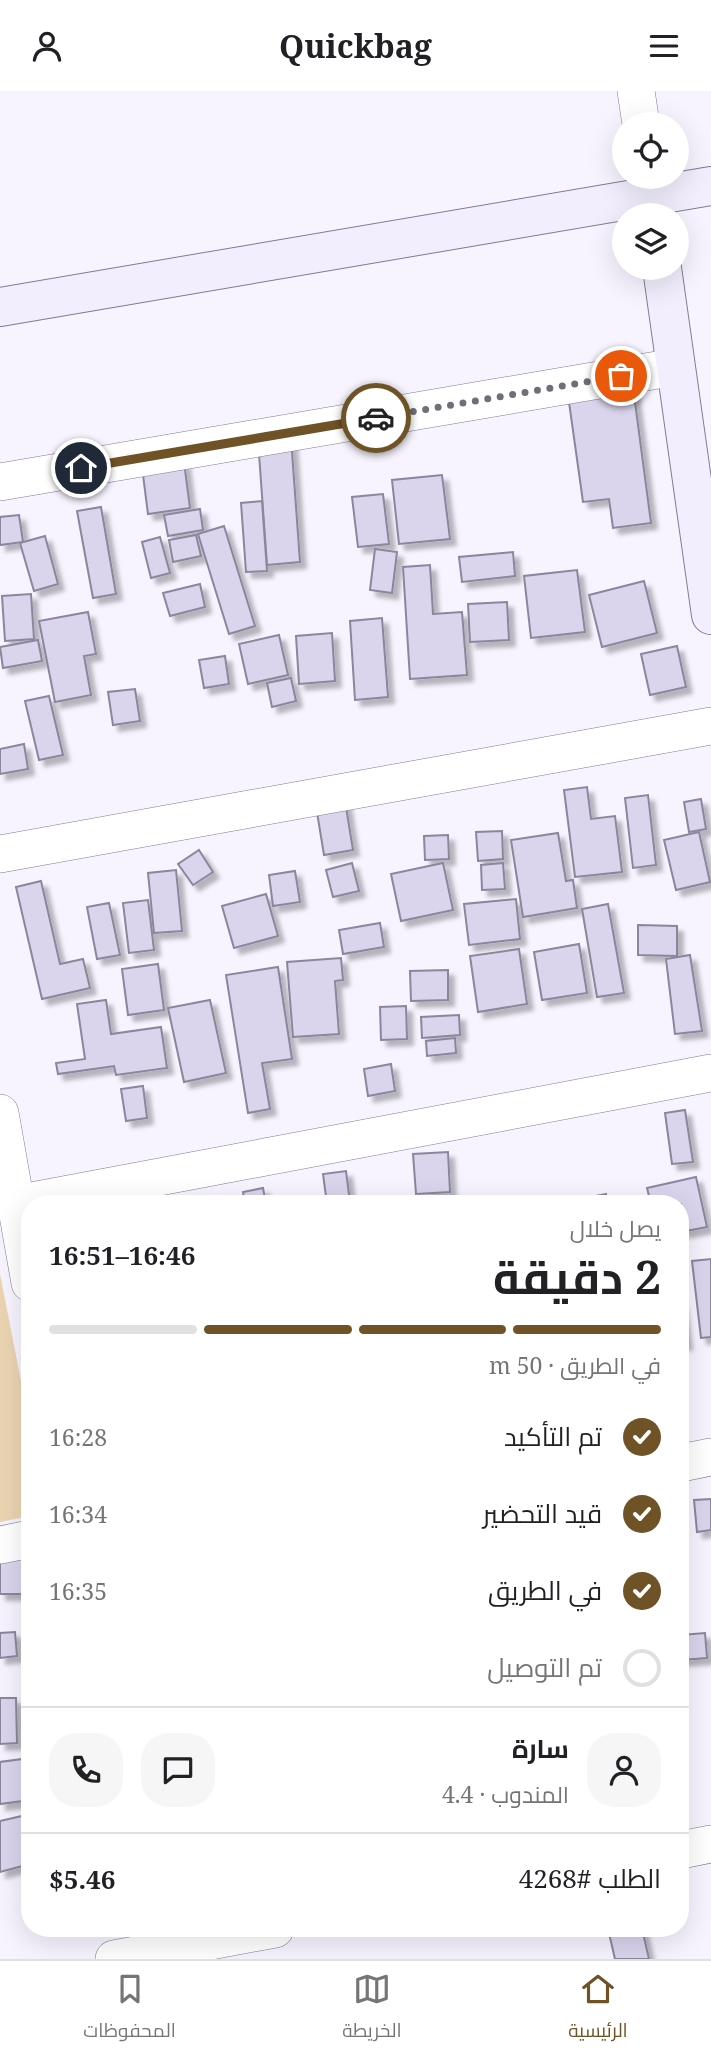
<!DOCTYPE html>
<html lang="ar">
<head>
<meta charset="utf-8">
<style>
	:root { --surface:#fff; --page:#f6f6f6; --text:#202124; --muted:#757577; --line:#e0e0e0; --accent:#6f5326 }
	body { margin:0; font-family:"Noto Serif",Cairo,serif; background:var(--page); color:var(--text); direction:rtl; height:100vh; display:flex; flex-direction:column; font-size:26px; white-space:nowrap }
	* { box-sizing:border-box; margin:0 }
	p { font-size:23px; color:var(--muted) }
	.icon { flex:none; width:38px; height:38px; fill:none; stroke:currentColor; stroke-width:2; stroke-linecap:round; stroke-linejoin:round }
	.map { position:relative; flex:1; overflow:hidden; direction:ltr }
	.sheet { position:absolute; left:21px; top:1104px; width:668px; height:742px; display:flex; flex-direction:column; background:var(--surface); border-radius:28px; box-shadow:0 7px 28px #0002; direction:rtl }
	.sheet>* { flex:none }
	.buttons { position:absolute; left:612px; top:21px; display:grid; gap:14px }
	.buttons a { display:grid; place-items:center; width:77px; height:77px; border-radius:50%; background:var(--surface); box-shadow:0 7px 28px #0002; font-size:35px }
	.pin { position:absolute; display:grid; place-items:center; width:60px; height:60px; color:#fff; margin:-30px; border:4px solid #fff; border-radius:50%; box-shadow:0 2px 7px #0007 }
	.courier { position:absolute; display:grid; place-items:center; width:70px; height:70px; margin:-35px; border:5px solid #6f5326; border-radius:50%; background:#fff; color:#222; box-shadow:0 2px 9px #0007 }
	.overview em { font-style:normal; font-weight:700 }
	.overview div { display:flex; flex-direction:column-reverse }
	.overview { display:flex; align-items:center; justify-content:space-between; height:119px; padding:0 28px }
	h1 { font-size:46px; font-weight:700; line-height:52px }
	.bar { display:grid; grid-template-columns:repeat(4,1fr); gap:10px 7px; align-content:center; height:84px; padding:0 28px }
	.bar i { height:9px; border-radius:5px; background:var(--line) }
	.bar .on { background:var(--accent) }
	.bar p { grid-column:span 4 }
	.line { display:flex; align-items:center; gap:18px; padding:0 28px; border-top:2px solid var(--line) }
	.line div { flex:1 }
	.round { display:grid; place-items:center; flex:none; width:74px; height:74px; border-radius:28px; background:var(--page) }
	ol { padding:0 28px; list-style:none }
	li { display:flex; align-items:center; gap:21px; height:77px }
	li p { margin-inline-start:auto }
	li .icon { padding:7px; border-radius:50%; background:var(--accent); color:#fff; stroke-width:4 }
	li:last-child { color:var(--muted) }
	li i { width:38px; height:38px; border:4px solid var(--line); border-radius:50% }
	header { display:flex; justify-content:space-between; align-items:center; height:91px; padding:0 28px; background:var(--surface); font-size:32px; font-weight:700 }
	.tabs { display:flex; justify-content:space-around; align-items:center; height:98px; border-top:2px solid var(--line); background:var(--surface); font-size:19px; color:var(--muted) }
	.tabs a { display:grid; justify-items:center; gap:4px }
	.tabs .on { color:var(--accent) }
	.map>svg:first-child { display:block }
</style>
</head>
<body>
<header><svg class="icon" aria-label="menu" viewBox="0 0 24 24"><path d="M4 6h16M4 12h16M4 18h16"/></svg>Quickbag<svg class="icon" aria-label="person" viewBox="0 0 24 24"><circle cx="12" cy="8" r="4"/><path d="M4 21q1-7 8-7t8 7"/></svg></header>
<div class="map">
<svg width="711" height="1868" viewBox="0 0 711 1868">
	<defs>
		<filter id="shadow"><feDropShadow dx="6" dy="6" stdDeviation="2" flood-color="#0004"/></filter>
	</defs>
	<rect width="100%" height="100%" fill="#f7f4ff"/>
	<path fill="#ebd4b2" d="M 0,1183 L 30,1336 L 30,1425 L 0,1431 Z"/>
	<g fill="#dad4ed" stroke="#8c869d" stroke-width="2" filter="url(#shadow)">
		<path d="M 633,296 L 651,432 L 613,437 L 609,408 L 583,411 L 568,304 Z"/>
		<path d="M 291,347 L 300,471 L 267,474 L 258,349 Z"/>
		<path d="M 184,371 L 190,417 L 148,423 L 142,376 Z"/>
		<path d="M 442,384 L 450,448 L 399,453 L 392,389 Z"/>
		<path d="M 383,403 L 389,453 L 358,456 L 352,406 Z"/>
		<path d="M 262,410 L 267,480 L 246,481 L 241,412 Z"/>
		<path d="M 101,416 L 116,503 L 93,507 L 77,420 Z"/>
		<path d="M 200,418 L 203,439 L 168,445 L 164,424 Z"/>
		<path d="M 19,424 L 23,451 L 0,454 L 0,426 Z"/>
		<path d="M 224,435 L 255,535 L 229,543 L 198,443 Z"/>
		<path d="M 196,444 L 201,465 L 173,471 L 169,449 Z"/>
		<path d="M 45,445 L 58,493 L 34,500 L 20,452 Z"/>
		<path d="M 160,446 L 170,482 L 151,487 L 142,451 Z"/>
		<path d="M 375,458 L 397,461 L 392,502 L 370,499 Z"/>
		<path d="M 513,461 L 515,485 L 462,491 L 459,466 Z"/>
		<path d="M 430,474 L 433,523 L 462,521 L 467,584 L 410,588 L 403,476 Z"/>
		<path d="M 577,479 L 585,541 L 531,547 L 524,485 Z"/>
		<path d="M 644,490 L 657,542 L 602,556 L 589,504 Z"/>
		<path d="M 200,493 L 205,516 L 170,525 L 163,502 Z"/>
		<path d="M 31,503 L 34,548 L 5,550 L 2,505 Z"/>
		<path d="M 507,511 L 509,549 L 470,551 L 468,513 Z"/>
		<path d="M 88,521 L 96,563 L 84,565 L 91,604 L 55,611 L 39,530 Z"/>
		<path d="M 382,527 L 388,606 L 355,609 L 350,530 Z"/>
		<path d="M 332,542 L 335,590 L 299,593 L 296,545 Z"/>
		<path d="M 279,544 L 288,584 L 248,593 L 239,553 Z"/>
		<path d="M 38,549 L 42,570 L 3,577 L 0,556 Z"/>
		<path d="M 677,555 L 686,596 L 650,604 L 641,563 Z"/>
		<path d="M 225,565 L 229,593 L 204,597 L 199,569 Z"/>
		<path d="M 291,587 L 296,610 L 272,616 L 267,592 Z"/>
		<path d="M 135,598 L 140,630 L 113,634 L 108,601 Z"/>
		<path d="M 49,605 L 63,664 L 39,669 L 25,610 Z"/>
		<path d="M 24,653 L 28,678 L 0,683 L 0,658 Z"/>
		<path d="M 587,696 L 591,728 L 615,725 L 622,781 L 575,786 L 564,699 Z"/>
		<path d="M 648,704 L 656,774 L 633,777 L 625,707 Z"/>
		<path d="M 701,708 L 706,738 L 689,741 L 684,711 Z"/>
		<path d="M 345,710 L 353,759 L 324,764 L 316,715 Z"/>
		<path d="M 502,740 L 503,768 L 478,770 L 476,741 Z"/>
		<path d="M 699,741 L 710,791 L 676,799 L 664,749 Z"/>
		<path d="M 558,742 L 566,790 L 573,789 L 577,817 L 523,826 L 511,749 Z"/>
		<path d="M 448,744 L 449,768 L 425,769 L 424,745 Z"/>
		<path d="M 199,759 L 213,781 L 193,794 L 178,773 Z"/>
		<path d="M 352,772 L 359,800 L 333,806 L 326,779 Z"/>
		<path d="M 443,772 L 453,819 L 401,830 L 391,783 Z"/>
		<path d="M 503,772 L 505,798 L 482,799 L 481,774 Z"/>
		<path d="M 176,779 L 182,840 L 154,842 L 148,782 Z"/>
		<path d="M 295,780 L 300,811 L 273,815 L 269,784 Z"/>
		<path d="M 41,790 L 60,873 L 83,868 L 90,897 L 42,908 L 16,796 Z"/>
		<path d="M 266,803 L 278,845 L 234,857 L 222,815 Z"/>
		<path d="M 516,808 L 520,848 L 469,854 L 464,813 Z"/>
		<path d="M 148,809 L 154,859 L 129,862 L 123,812 Z"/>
		<path d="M 109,812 L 120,864 L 97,868 L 87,816 Z"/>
		<path d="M 608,813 L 624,902 L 597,906 L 582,818 Z"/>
		<path d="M 380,832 L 384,856 L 343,863 L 339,839 Z"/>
		<path d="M 638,834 L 677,835 L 677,865 L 638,864 Z"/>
		<path d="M 579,853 L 587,902 L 542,909 L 534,861 Z"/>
		<path d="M 519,858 L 527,913 L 478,921 L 470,865 Z"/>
		<path d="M 690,864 L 702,940 L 675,943 L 666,868 Z"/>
		<path d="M 341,867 L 343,889 L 335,890 L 339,943 L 293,946 L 287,871 Z"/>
		<path d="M 158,873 L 164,919 L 128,924 L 122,878 Z"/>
		<path d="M 278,876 L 292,968 L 262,972 L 270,1018 L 248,1022 L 226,884 Z"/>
		<path d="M 448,879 L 448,909 L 411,910 L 410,880 Z"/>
		<path d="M 106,909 L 111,943 L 161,936 L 167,977 L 116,984 L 114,975 L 58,983 L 56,972 L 85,968 L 77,913 Z"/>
		<path d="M 210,909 L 226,982 L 184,991 L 168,917 Z"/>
		<path d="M 406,915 L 407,948 L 381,949 L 380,916 Z"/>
		<path d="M 459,924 L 460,944 L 422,947 L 421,926 Z"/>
		<path d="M 455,947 L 456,962 L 427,965 L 426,950 Z"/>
		<path d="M 391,973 L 395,1000 L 368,1005 L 364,978 Z"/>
		<path d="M 143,995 L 147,1027 L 126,1030 L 121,998 Z"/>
		<path d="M 685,1019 L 693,1071 L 672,1073 L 665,1022 Z"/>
		<path d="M 448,1061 L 450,1101 L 416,1103 L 413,1063 Z"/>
		<path d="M 346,1080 L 350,1111 L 327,1113 L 323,1083 Z"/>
		<path d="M 696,1086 L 707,1136 L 681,1141 L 681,1113 L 651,1113 L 647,1097 Z"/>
		<path d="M 263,1097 L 266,1113 L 245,1113 L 243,1101 Z"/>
		<path d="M 606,1103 L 607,1113 L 581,1113 L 580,1108 Z"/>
		<path d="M 711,1168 L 711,1246 L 701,1247 L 692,1170 Z"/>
		<path d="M 681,1211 L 686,1253 L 681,1253 Z"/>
		<path d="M 711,1408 L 711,1439 L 697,1441 L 694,1409 Z"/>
		<path d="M 0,1466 L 30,1467 L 30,1503 L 0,1503 Z"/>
		<path d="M 15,1541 L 17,1565 L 0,1567 L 0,1542 Z"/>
		<path d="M 705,1542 L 707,1567 L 681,1569 L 681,1544 Z"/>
		<path d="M 0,1607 L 16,1607 L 17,1652 L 0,1653 Z"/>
		<path d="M 30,1667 L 30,1709 L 0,1713 L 0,1671 Z"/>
		<path d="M 26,1724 L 30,1737 L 30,1773 L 0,1781 L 0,1730 Z"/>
		<path d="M 608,1838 L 642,1838 L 649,1868 L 615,1868 Z"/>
	</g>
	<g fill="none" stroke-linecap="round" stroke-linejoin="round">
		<g stroke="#807b91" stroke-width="38">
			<g id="street">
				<path d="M 636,0 L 641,33"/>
				<path d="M 0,391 L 675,276"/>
				<path d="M 0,763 L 711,635"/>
				<path d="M 0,1022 L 30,1192"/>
				<path d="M 16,1113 L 711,982"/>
				<path d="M 681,1372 L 711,1366"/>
				<path d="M 0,1454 L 30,1448"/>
				<path d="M 681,1759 L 711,1753"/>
				<path d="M 114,1868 L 275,1838"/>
			</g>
		</g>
		<g stroke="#807b91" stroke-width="40">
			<g id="secondary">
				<path d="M 662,177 L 711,524"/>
				<path d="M 0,216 L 711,95"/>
			</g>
		</g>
		<use href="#street" stroke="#fff" stroke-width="37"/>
		<use href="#secondary" stroke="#f2eefd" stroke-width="38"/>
	</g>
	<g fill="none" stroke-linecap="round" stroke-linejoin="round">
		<path stroke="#706e78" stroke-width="7" stroke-dasharray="0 12.6" d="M 376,327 L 621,285"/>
		<path stroke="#6f5326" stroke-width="9" d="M 81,377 L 376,327"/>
	</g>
</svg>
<div class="buttons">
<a><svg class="icon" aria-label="locate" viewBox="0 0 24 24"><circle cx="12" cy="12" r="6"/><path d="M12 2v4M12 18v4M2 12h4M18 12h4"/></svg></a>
<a><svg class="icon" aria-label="layers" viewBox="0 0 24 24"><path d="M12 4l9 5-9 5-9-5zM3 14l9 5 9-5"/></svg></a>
</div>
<div class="pin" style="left:621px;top:285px;background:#ea580c"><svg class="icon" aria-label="bag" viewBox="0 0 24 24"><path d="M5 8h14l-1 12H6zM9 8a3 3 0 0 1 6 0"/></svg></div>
<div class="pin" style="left:81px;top:377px;background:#1f2937"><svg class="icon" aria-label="home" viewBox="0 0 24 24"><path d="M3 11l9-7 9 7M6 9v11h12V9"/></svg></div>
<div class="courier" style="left:376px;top:327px"><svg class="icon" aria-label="car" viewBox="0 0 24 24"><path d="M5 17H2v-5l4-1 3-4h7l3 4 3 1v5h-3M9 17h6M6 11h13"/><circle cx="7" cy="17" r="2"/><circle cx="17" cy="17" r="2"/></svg></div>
<section class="sheet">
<div class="overview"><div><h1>2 دقيقة</h1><p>يصل خلال</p></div><em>16:46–16:51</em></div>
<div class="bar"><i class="on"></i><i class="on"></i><i class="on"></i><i></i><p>في الطريق · 50 m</p></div>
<ol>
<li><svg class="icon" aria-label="check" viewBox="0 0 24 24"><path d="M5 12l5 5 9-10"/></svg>تم التأكيد<p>16:28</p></li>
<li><svg class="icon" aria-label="check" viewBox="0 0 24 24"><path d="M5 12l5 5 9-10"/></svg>قيد التحضير<p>16:34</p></li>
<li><svg class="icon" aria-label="check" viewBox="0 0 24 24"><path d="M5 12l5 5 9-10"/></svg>في الطريق<p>16:35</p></li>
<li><i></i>تم التوصيل</li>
</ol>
<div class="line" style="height:126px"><a class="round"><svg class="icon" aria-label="person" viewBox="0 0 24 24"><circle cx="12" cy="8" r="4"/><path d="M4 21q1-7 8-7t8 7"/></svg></a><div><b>سارة</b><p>المندوب · 4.4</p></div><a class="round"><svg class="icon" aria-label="chat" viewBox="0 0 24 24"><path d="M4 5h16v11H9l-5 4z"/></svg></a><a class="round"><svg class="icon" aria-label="phone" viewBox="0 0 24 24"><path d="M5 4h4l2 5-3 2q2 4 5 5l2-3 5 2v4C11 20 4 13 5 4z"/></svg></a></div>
<div class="line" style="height:91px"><div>الطلب #4268</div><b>$5.46</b></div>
</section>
</div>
<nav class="tabs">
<a class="on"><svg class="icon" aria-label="home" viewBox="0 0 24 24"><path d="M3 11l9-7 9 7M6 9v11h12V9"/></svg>الرئيسية</a>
<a><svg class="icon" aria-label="map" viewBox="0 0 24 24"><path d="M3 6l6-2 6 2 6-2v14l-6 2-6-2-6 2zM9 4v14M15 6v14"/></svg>الخريطة</a>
<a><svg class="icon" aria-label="saved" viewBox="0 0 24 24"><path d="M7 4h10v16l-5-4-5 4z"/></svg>المحفوظات</a>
</nav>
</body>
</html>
